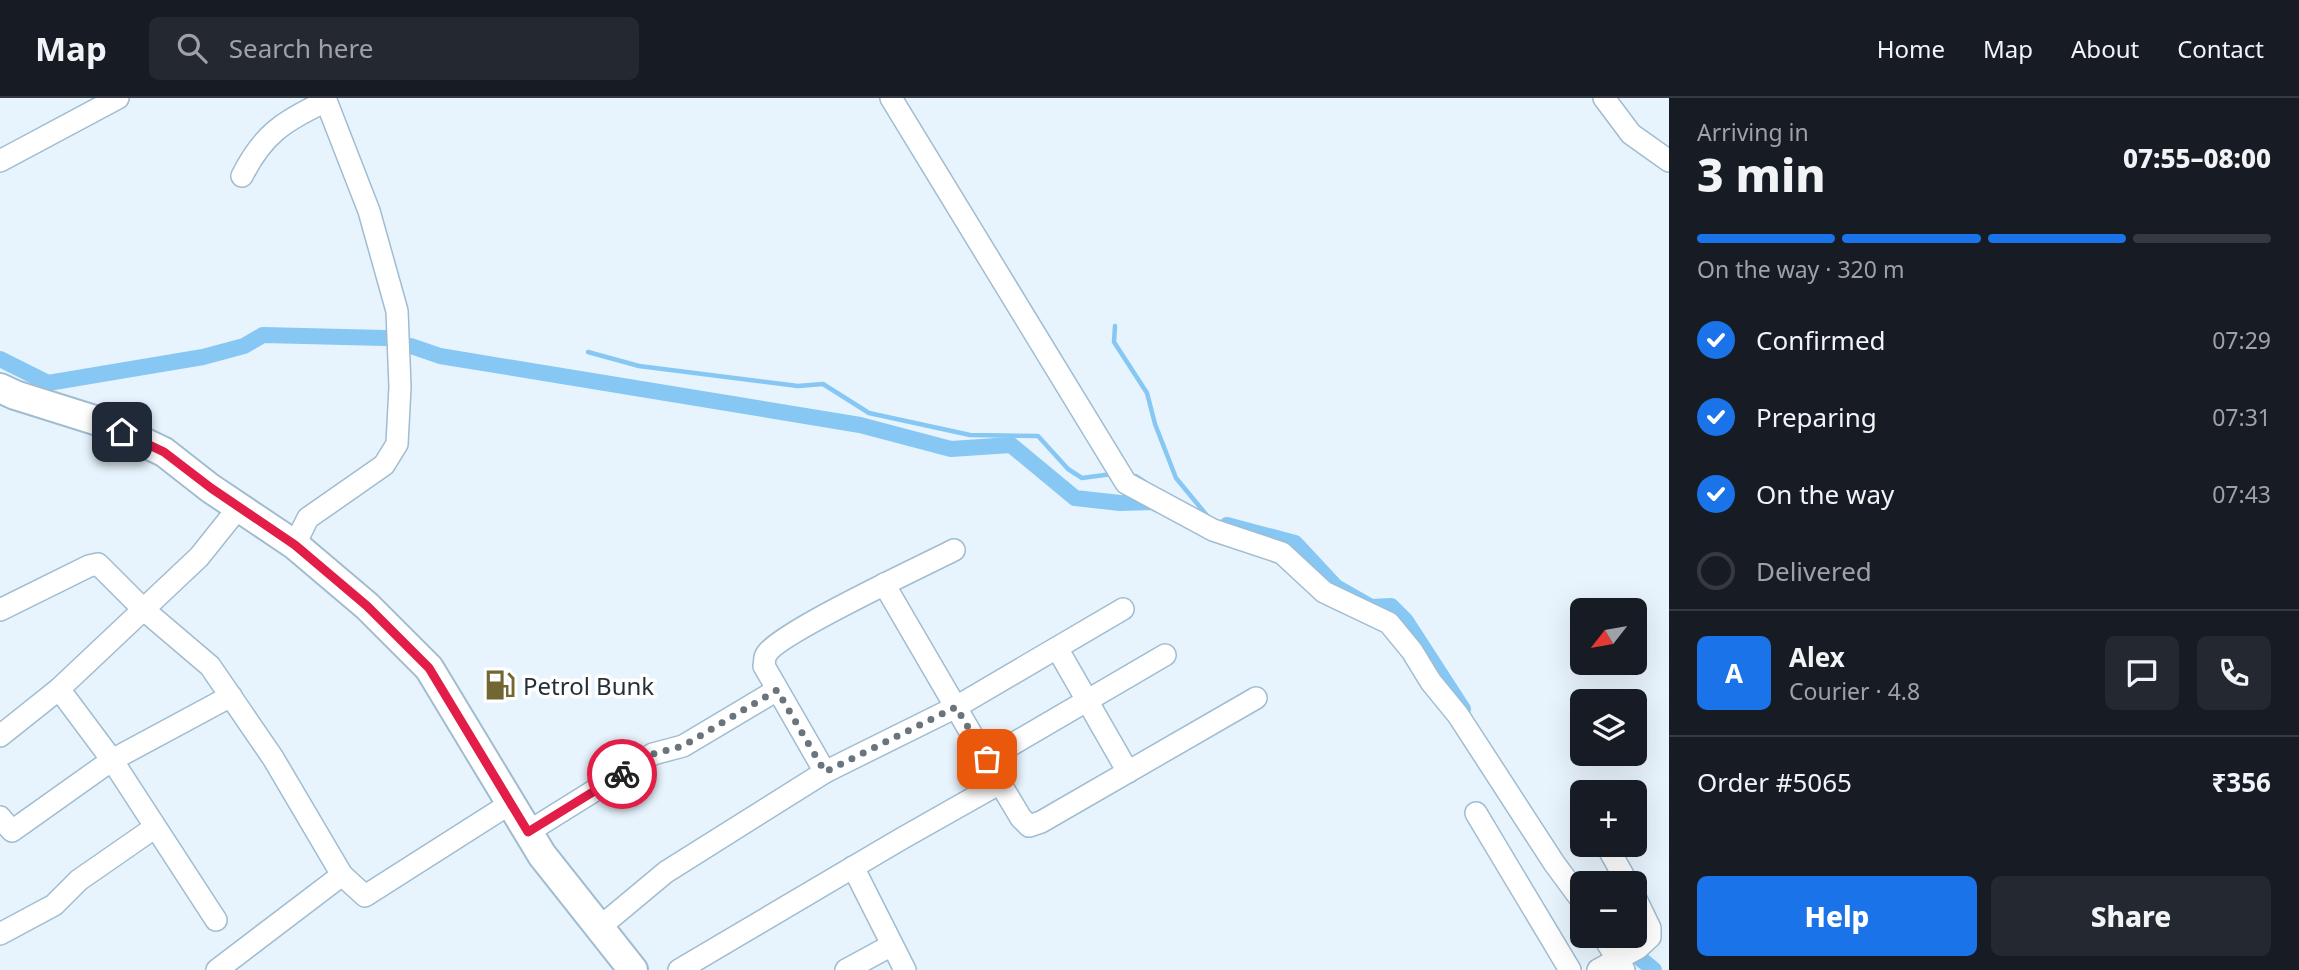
<!DOCTYPE html>
<html lang="en">
<head>
<meta charset="utf-8">
<style>
	:root { --surface:#171b24; --page:#242831; --text:#f1f3f6; --muted:#9ea1a6; --line:#363941; --accent:#1a73e8 }
	body { margin:0; font-family:"Noto Sans",sans-serif; background:var(--page); color:var(--text); height:100vh; display:flex; flex-direction:column; font-size:26px; white-space:nowrap }
	* { box-sizing:border-box; margin:0 }
	p { font-size:23px; color:var(--muted) }
	.icon { flex:none; width:38px; height:38px; fill:none; stroke:currentColor; stroke-width:2; stroke-linecap:round; stroke-linejoin:round }
	.map { position:relative; flex:1; overflow:hidden }
	.sheet { display:flex; flex-direction:column; background:var(--surface); width:630px }
	.sheet>* { flex:none }
	.needle { width:46px; rotate:239deg }
	.tools { position:absolute; left:1570px; top:500px; display:grid; gap:14px }
	.tools a { display:grid; place-items:center; width:77px; height:77px; border-radius:10px; background:var(--surface); box-shadow:0 7px 28px #0002; font-size:35px }
	.pin { position:absolute; display:grid; place-items:center; width:60px; height:60px; color:#fff; margin:-30px; border-radius:14px; box-shadow:0 4px 10px #0006 }
	.courier { position:absolute; display:grid; place-items:center; width:70px; height:70px; margin:-35px; border:5px solid #e11d48; border-radius:50%; background:#fff; color:#222; box-shadow:0 2px 9px #0007 }
	.headline em { font-style:normal; font-weight:800 }
	.headline div { display:flex; flex-direction:column-reverse }
	.headline { display:flex; align-items:center; justify-content:space-between; height:119px; padding:0 28px }
	h1 { font-size:46px; font-weight:800; line-height:52px }
	.bar { display:grid; grid-template-columns:repeat(4,1fr); gap:10px 7px; align-content:center; height:84px; padding:0 28px }
	.bar i { height:9px; border-radius:5px; background:var(--line) }
	.bar .on { background:var(--accent) }
	.bar p { grid-column:span 4 }
	.line { display:flex; align-items:center; gap:18px; padding:0 28px; border-top:2px solid var(--line) }
	.line div { flex:1 }
	.round { display:grid; place-items:center; flex:none; width:74px; height:74px; border-radius:10px; background:var(--page) }
	ol { padding:0 28px; list-style:none }
	li { display:flex; align-items:center; gap:21px; height:77px }
	li p { margin-inline-start:auto }
	li .icon { padding:7px; border-radius:50%; background:var(--accent); color:#fff; stroke-width:4 }
	li:last-child { color:var(--muted) }
	li i { width:38px; height:38px; border:4px solid var(--line); border-radius:50% }
	.cta { display:flex; gap:14px; margin-top:auto; padding:14px 28px }
	.cta a { flex:1; height:80px; border-radius:10px; background:var(--accent); color:#fff; font-size:28px; font-weight:800; line-height:80px; text-align:center }
	.cta a+a { background:var(--page); color:var(--text) }
	header { display:flex; align-items:center; gap:42px; box-sizing:border-box; height:98px; padding:0 35px; background:var(--surface); border-bottom:2px solid var(--line) }
	header strong { font-size:33px }
	nav { display:flex; gap:38px; margin-inline-start:auto; font-size:24px }
	.search { width:490px; height:63px; background:var(--page); display:flex; align-items:center; gap:18px; box-sizing:border-box; padding:0 24px; border-radius:10px; color:var(--muted); font-size:26px }
	main { display:flex; flex:1; min-height:0 }
	.map>svg:first-child { display:block }
</style>
</head>
<body>
<header>
<strong>Map</strong>
<div class="search"><svg class="icon" aria-label="search" viewBox="0 0 24 24"><circle cx="10" cy="10" r="6"/><path d="M15 15l6 6"/></svg>Search here</div>
<nav><a>Home</a><a>Map</a><a>About</a><a>Contact</a></nav>
</header>
<main>
<div class="map">
<svg width="1669" height="872" viewBox="0 0 1669 872">
	<rect width="100%" height="100%" fill="#e8f4fd"/>
	<g fill="none" stroke-linecap="round" stroke-linejoin="round">
		<g stroke="#86c7f4" stroke-width="4.5">
			<path d="M 1115,228 L 1114,244 L 1147,295 L 1155,326 L 1176,380 L 1209,420"/>
			<path d="M 588,254 L 639,268 L 798,288 L 823,286 L 869,315 L 970,337 L 1038,338 L 1068,371 L 1082,380 L 1112,376"/>
			<path d="M 1136,378 L 1145,384"/>
		</g>
		<g stroke="#86c7f4" stroke-width="16">
			<path d="M 411,248 L 440,258 L 860,327 L 951,351 L 1011,347 L 1075,400 L 1120,405 L 1153,404 L 1158,407"/>
			<path d="M 0,261 L 48,285 L 203,259 L 244,248 L 263,237 L 385,240"/>
			<path d="M 1227,427 L 1295,445 L 1336,489 L 1371,509 L 1391,508 L 1406,523 L 1463,611"/>
			<path d="M 1636,857 L 1654,872"/>
		</g>
		<g stroke="#a0bcd0" stroke-width="24">
			<g id="minor">
				<path d="M 891,0 L 1126,385 L 1213,432 L 1282,455 L 1324,494 L 1389,525 L 1412,553 L 1431,584 L 1458,617 L 1554,765 L 1582,803"/>
				<path d="M 1604,0 L 1631,36 L 1669,63"/>
				<path d="M 0,63 L 118,0"/>
				<path d="M 242,78 C 263,36 284,23 326,3"/>
				<path d="M 300,452 L 299,438 L 308,420 L 384,367 L 397,346 L 400,289 L 397,213 L 369,113 L 325,0"/>
				<path d="M 0,512 L 89,468 L 98,466 L 143,511 L 210,568 L 273,660 L 342,777 L 365,798 L 511,705"/>
				<path d="M 1057,550 L 1128,674"/>
				<path d="M 59,591 L 112,662 L 216,822"/>
				<path d="M 0,638 L 59,591 L 199,459 L 239,409"/>
				<path d="M 987,661 L 1165,557"/>
				<path d="M 825,674 L 764,568 C 765,564 764,560 766,557 C 776,536 925,467 954,452"/>
				<path d="M 1000,685 L 1021,720 L 1029,728 L 1041,724 L 1256,600"/>
				<path d="M 1476,715 L 1570,872"/>
				<path d="M 0,719 L 12,733 L 112,662 L 231,598"/>
				<path d="M 528,734 L 653,656 L 683,648 L 777,592"/>
				<path d="M 1608,750 L 1628,786"/>
				<path d="M 853,769 L 905,872"/>
				<path d="M 600,829 L 666,774 L 825,674 L 956,609 L 1123,511"/>
				<path d="M 0,836 L 54,807 L 79,782 L 154,730"/>
				<path d="M 1603,838 L 1624,872"/>
				<path d="M 217,872 L 342,777"/>
				<path d="M 679,872 L 901,741 L 1000,685 L 884,486"/>
				<path d="M 846,872 L 892,847"/>
				<path d="M 1598,872 L 1638,850 L 1650,839 L 1650,830 L 1634,797"/>
			</g>
		</g>
		<g stroke="#a0bcd0" stroke-width="32">
			<path id="major" d="M 0,290 L 15,297 L 101,324 L 164,354 L 210,390 L 295,447 L 367,508 L 429,570 L 542,757 L 633,872"/>
		</g>
		<use href="#minor" stroke="#fff" stroke-width="21"/>
		<use href="#major" stroke="#fff" stroke-width="28"/>
	</g>
	<g fill="none" stroke-linecap="round" stroke-linejoin="round">
		<path stroke="#69747c" stroke-width="7" stroke-dasharray="0 12.6" d="M 622,676 L 653,656 L 683,648 L 777,592 L 825,674 L 956,609 L 987,661"/>
		<path stroke="#e11d48" stroke-width="9" d="M 122,334 L 164,354 L 211,390 L 295,447 L 367,508 L 429,570 L 528,734 L 622,676"/>
	</g>
	<defs>
		<g id="fuel-bare" transform="scale(2.415)"><path d="M-5.5-6h7V0h2V4h1.3V-2.5L3-4.5l.8-.8L6-3V5H2.5V1h-1V6h-7ZM-4.2-4.7v3.2H.2V-4.7Z" fill="#726633" stroke="#fff" stroke-width="2.5" paint-order="stroke"/></g>
	</defs>
	<g fill-rule="evenodd">
		<use href="#fuel-bare" x="500" y="587"/>
	</g>
	<g text-anchor="middle" dominant-baseline="central" stroke-width="7" stroke-linejoin="round" paint-order="stroke">
		<g font-size="24" fill="#242f37" stroke="#fff" text-anchor="start">
			<text x="523" y="587">Petrol Bunk</text>
		</g>
	</g>
</svg>
<div class="tools">
<a><svg class="needle" viewBox="-14 -14 28 28"><path d="M0-13l5 13h-10z" fill="#e53935"/><path d="M0 13l5-13h-10z" fill="#9ea1a6"/></svg></a>
<a><svg class="icon" aria-label="layers" viewBox="0 0 24 24"><path d="M12 4l9 5-9 5-9-5zM3 14l9 5 9-5"/></svg></a>
<a>+</a>
<a>−</a>
</div>
<div class="pin" style="left:987px;top:661px;background:#ea580c"><svg class="icon" aria-label="bag" viewBox="0 0 24 24"><path d="M5 8h14l-1 12H6zM9 8a3 3 0 0 1 6 0"/></svg></div>
<div class="pin" style="left:122px;top:334px;background:#1f2937"><svg class="icon" aria-label="home" viewBox="0 0 24 24"><path d="M3 11l9-7 9 7M6 9v11h12V9"/></svg></div>
<div class="courier" style="left:622px;top:676px"><svg class="icon" aria-label="bike" viewBox="0 0 24 24"><circle cx="6" cy="16" r="4"/><circle cx="18" cy="16" r="4"/><path d="M6 16l4-8h5l3 8M10 8l3 8H6M13 5h3"/></svg></div>
</div>
<section class="sheet">
<div class="headline"><div><h1>3 min</h1><p>Arriving in</p></div><em>07:55–08:00</em></div>
<div class="bar"><i class="on"></i><i class="on"></i><i class="on"></i><i></i><p>On the way · 320 m</p></div>
<ol>
<li><svg class="icon" aria-label="check" viewBox="0 0 24 24"><path d="M5 12l5 5 9-10"/></svg>Confirmed<p>07:29</p></li>
<li><svg class="icon" aria-label="check" viewBox="0 0 24 24"><path d="M5 12l5 5 9-10"/></svg>Preparing<p>07:31</p></li>
<li><svg class="icon" aria-label="check" viewBox="0 0 24 24"><path d="M5 12l5 5 9-10"/></svg>On the way<p>07:43</p></li>
<li><i></i>Delivered</li>
</ol>
<div class="line" style="height:126px"><b class="round" style="background:var(--accent);color:#fff">A</b><div><b>Alex</b><p>Courier · 4.8</p></div><a class="round"><svg class="icon" aria-label="chat" viewBox="0 0 24 24"><path d="M4 5h16v11H9l-5 4z"/></svg></a><a class="round"><svg class="icon" aria-label="phone" viewBox="0 0 24 24"><path d="M5 4h4l2 5-3 2q2 4 5 5l2-3 5 2v4C11 20 4 13 5 4z"/></svg></a></div>
<div class="line" style="height:91px"><div>Order #5065</div><b>₹356</b></div>
<div class="cta"><a>Help</a><a>Share</a></div>
</section>
</main>
</body>
</html>
